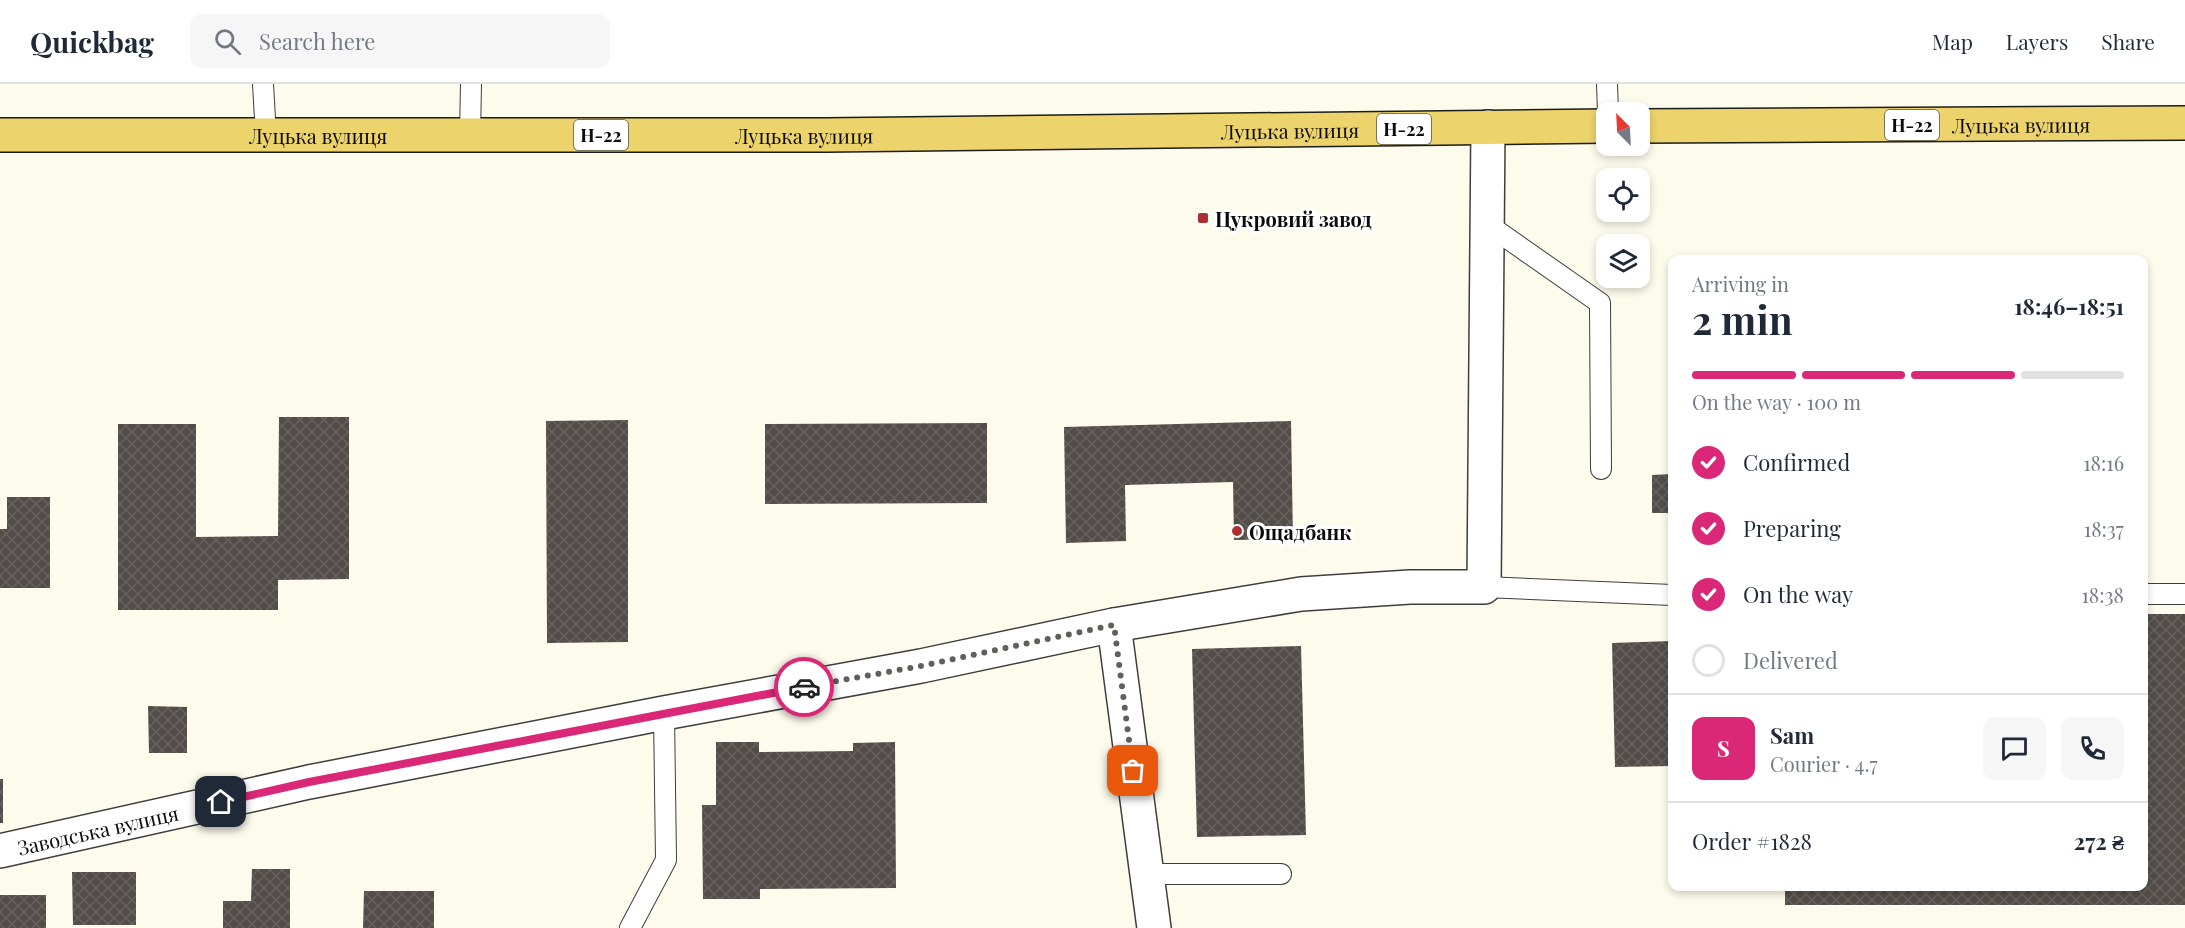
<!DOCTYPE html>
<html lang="en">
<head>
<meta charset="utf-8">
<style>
	:root { --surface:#fff; --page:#f6f6f7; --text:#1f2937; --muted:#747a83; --line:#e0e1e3; --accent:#db2777 }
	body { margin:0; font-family:"Playfair Display",serif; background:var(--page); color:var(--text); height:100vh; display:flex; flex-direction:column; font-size:22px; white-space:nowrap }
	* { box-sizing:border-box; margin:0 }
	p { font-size:20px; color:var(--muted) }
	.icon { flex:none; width:33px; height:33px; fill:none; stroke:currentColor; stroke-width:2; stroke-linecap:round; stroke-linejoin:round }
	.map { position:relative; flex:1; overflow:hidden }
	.details { position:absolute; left:1668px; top:171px; width:480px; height:636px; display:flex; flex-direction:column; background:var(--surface); border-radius:12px; box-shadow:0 3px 9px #0003 }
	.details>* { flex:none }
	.needle { width:39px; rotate:336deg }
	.controls { position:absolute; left:1596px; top:18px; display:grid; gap:12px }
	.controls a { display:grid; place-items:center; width:54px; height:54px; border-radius:12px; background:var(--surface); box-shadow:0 3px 9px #0003; font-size:30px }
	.pin { position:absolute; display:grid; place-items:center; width:51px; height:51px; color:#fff; margin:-26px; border-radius:12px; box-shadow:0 3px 9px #0006 }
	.courier { position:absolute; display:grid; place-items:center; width:60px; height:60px; margin:-30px; border:4px solid #db2777; border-radius:50%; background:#fff; color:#222; box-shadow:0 2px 8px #0007 }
	.head em { font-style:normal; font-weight:700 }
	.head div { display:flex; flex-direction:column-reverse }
	.head { display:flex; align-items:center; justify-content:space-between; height:102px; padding:0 24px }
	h1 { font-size:39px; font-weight:700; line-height:45px }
	.bar { display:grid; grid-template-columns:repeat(4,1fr); gap:9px 6px; align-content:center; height:72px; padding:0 24px }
	.bar i { height:8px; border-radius:4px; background:var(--line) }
	.bar .selected { background:var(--accent) }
	.bar p { grid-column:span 4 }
	.line { display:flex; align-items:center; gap:15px; padding:0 24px; border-top:2px solid var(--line) }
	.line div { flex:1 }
	.round { display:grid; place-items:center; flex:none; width:63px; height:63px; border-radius:12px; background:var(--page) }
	ol { padding:0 24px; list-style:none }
	li { display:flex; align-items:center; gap:18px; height:66px }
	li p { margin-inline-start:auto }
	li .icon { padding:6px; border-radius:50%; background:var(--accent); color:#fff; stroke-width:4 }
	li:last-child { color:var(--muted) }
	li i { width:33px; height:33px; border:3px solid var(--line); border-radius:50% }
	header { display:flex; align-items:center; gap:36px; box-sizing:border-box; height:84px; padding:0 30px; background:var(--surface); border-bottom:2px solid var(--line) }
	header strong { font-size:28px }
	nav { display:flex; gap:33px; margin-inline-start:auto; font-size:21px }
	.search { width:420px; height:54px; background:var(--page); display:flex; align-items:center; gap:15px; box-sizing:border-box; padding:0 21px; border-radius:12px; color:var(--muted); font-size:22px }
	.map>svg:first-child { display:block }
</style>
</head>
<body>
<header>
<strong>Quickbag</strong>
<div class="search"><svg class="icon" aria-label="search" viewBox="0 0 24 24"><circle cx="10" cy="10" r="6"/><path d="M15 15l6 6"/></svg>Search here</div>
<nav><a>Map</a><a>Layers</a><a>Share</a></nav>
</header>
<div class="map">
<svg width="2185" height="844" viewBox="0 0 2185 844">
	<defs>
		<pattern id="building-cross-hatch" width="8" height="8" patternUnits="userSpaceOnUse" patternTransform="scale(1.5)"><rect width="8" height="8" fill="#534d49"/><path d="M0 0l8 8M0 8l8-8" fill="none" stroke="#67625f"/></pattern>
	</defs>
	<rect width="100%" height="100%" fill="#fdfbeb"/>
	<g fill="url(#building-cross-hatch)">
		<path d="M 279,333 L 349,333 L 349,495 L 278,496 L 278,526 L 118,526 L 118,340 L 196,340 L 196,453 L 278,452 Z"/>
		<path d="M 628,336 L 628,558 L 547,559 L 546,337 Z"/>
		<path d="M 1291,337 L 1293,455 L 1234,456 L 1233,398 L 1125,401 L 1126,457 L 1066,459 L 1064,343 Z"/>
		<path d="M 987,339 L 987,419 L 765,420 L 765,340 Z"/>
		<path d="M 1672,390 L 1672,429 L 1652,429 L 1652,391 Z"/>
		<path d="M 7,413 L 50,413 L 50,504 L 0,504 L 0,445 L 7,445 Z"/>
		<path d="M 2144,530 L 2185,530 L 2185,821 L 1785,821 L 1785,802 L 2144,802 Z"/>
		<path d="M 1672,557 L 1672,682 L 1615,683 L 1612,559 Z"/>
		<path d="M 1301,562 L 1306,751 L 1197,753 L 1192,565 Z"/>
		<path d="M 148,622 L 187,623 L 187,669 L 149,669 Z"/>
		<path d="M 716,658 L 759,658 L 759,668 L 853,667 L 853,659 L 895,658 L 896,804 L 760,805 L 760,815 L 703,815 L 702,721 L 716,721 Z"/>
		<rect x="0" y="695" width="3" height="44"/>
		<path d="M 252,785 L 290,785 L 290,844 L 223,844 L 223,817 L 251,817 Z"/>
		<path d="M 72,788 L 136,788 L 136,841 L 73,841 Z"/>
		<path d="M 364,807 L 434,807 L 434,844 L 363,844 Z"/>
		<rect x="0" y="811" width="46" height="33"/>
	</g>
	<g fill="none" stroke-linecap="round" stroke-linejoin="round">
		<g stroke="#3e3e3e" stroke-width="22">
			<g id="lane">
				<path d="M 263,0 L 266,52"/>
				<path d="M 1607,0 L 1608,28"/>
				<path d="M 470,51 L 471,0"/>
				<path d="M 1487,140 L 1600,219 L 1601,385"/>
				<path d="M 1484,503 L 1672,511"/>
				<path d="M 2144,510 L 2185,510"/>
				<path d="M 1147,790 L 1281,790"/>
				<path d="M 630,844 L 666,776 L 664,629"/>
			</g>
		</g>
		<g stroke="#3e3e3e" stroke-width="36">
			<g id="street">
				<path d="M 1114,541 L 1154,844"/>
				<path id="s1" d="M 0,767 L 309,698 L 664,629 L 921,582 L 1114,541 L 1301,510 L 1410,503 L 1484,503 L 1488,43"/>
			</g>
		</g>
		<g stroke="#1c1c1c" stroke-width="36">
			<g id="primary">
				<path id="s2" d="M 1640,42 L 2185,39"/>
				<path id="s3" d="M 0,51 L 826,51 L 1606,42"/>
			</g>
		</g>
		<use href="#lane" stroke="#fff" stroke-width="20"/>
		<use href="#street" stroke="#fff" stroke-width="33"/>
		<use href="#primary" stroke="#edd36b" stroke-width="33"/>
	</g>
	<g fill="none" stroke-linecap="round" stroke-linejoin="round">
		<path stroke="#605f59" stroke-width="6" stroke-dasharray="0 10.8" d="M 804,603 L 921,582 L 1114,541 L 1133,687"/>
		<path stroke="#db2777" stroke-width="8" d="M 221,718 L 309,698 L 804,603"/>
	</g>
	<g fill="#af2f30" stroke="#fff" stroke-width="2">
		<rect x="1197" y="128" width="12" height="12" rx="3"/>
		<circle cx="1237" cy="447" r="6"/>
	</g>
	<g text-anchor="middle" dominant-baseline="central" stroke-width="6" stroke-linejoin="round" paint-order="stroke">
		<g fill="#fff" stroke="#545454" stroke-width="1.5">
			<rect x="1885" y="26" width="54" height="30" rx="4.5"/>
			<rect x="1377" y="30" width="54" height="30" rx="4.5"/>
			<rect x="574" y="36" width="54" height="30" rx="4.5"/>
		</g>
		<g font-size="18" font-weight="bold" fill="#0b0b0b">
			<text x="1912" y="41">Н-22</text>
			<text x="1404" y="45">Н-22</text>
			<text x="601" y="51">Н-22</text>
		</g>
		<g font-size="20" fill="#0b0b0b" stroke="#fff">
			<text stroke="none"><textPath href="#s2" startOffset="381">Луцька вулиця</textPath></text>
			<text stroke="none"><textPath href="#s3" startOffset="1290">Луцька вулиця</textPath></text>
			<text stroke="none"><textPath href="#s3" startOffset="318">Луцька вулиця</textPath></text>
			<text stroke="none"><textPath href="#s3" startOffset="804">Луцька вулиця</textPath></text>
			<text stroke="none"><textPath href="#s1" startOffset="100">Заводська вулиця</textPath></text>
		</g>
		<g font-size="20" font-weight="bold" fill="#0b0b0b" stroke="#fff" text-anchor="start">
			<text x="1215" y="134">Цукровий завод</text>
			<text x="1249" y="447">Ощадбанк</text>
		</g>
	</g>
</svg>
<div class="controls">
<a><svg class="needle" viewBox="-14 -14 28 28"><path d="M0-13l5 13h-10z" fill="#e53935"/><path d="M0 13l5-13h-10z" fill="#747a83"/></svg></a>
<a><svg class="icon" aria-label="locate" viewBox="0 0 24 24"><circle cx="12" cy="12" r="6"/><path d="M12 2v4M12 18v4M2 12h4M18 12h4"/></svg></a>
<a><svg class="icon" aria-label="layers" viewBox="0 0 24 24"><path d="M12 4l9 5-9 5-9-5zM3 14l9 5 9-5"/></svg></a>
</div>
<div class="pin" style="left:1133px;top:687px;background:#ea580c"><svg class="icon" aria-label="bag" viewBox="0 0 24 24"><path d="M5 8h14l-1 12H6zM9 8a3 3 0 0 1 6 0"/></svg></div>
<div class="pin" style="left:221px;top:718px;background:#1f2937"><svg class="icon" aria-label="home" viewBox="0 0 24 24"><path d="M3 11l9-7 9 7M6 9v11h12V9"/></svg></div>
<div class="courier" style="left:804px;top:603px"><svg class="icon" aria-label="car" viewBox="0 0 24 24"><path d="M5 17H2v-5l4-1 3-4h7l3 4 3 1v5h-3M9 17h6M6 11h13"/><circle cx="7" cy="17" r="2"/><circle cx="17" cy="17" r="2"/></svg></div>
<section class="details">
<div class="head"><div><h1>2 min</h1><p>Arriving in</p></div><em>18:46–18:51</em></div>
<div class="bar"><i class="selected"></i><i class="selected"></i><i class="selected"></i><i></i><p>On the way · 100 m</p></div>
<ol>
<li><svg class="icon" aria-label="check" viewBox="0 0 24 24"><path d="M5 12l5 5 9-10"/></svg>Confirmed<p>18:16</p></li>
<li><svg class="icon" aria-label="check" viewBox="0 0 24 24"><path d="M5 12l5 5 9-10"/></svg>Preparing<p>18:37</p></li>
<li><svg class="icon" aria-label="check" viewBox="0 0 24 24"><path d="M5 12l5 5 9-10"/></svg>On the way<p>18:38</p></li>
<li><i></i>Delivered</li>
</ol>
<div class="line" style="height:108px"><b class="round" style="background:var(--accent);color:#fff">S</b><div><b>Sam</b><p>Courier · 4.7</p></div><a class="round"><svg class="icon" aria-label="chat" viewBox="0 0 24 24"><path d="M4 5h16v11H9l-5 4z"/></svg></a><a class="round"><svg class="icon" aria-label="phone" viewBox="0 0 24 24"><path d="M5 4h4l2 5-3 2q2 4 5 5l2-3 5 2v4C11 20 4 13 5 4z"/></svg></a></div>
<div class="line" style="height:78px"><div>Order #1828</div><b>272 ₴</b></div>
</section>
</div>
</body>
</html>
